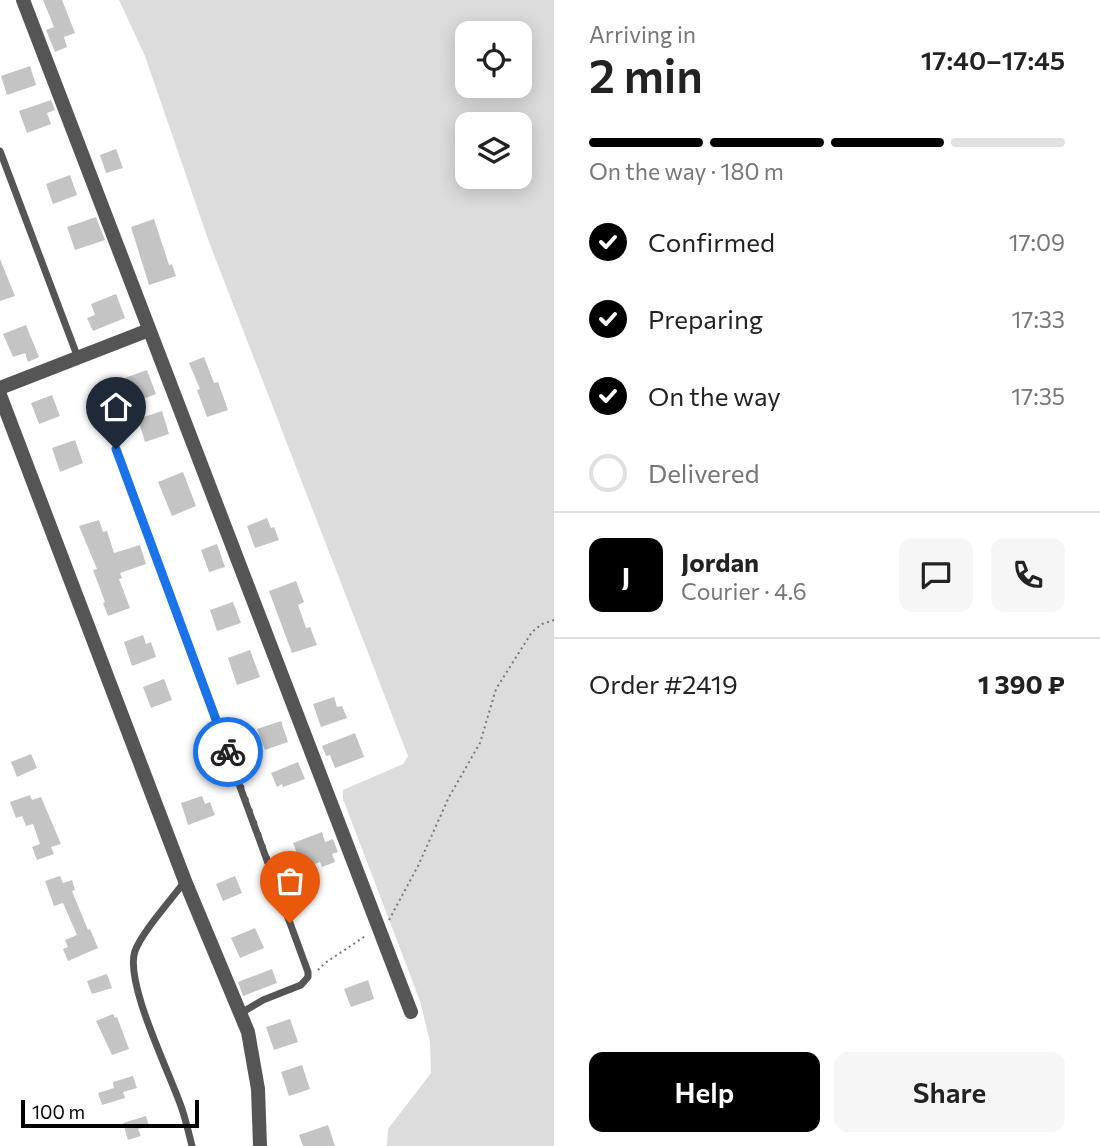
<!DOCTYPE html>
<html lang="en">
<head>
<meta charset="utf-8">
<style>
	:root { --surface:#fff; --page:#f6f6f6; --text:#222; --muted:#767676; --line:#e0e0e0; --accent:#000 }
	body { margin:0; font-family:Commissioner,sans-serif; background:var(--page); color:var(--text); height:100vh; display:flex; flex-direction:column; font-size:26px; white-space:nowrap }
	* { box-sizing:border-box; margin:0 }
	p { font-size:23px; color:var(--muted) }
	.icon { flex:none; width:38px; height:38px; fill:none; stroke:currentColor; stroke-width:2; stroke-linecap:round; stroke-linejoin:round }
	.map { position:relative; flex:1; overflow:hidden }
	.sheet { display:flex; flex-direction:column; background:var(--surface); width:546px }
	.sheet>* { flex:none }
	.controls { position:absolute; left:455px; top:21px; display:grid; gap:14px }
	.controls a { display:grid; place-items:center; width:77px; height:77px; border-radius:14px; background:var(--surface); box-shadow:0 4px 18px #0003; font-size:35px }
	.scale { position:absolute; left:21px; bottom:18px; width:178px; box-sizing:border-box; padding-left:7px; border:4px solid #000; border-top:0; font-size:19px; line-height:24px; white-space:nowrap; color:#000; -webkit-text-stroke:5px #fff; paint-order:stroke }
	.pin { position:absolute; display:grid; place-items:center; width:60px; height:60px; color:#fff; margin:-72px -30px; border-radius:50% 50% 50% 0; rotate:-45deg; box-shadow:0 0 7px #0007 }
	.pin .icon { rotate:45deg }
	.courier { position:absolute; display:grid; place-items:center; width:70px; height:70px; margin:-35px; border:5px solid #1a73e8; border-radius:50%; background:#fff; color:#222; box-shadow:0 2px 9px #0007 }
	.head em { font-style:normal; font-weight:600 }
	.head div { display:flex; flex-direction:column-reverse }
	.head { display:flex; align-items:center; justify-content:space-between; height:119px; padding:0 35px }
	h1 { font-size:46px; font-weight:600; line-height:52px }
	.bar { display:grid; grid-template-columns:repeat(4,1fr); gap:10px 7px; align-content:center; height:84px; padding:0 35px }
	.bar i { height:9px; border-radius:5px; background:var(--line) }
	.bar .on { background:var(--accent) }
	.bar p { grid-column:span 4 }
	.line { display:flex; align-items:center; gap:18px; padding:0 35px; border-top:2px solid var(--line) }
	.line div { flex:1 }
	.round { display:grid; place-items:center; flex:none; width:74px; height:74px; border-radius:14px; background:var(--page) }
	ol { padding:0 35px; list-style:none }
	li { display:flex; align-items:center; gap:21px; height:77px }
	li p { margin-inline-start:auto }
	li .icon { padding:7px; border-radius:50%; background:var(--accent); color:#fff; stroke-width:4 }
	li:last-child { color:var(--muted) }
	li i { width:38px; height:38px; border:4px solid var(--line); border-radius:50% }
	.primary-button { display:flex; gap:14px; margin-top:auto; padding:14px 35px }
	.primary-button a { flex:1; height:80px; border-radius:14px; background:var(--accent); color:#fff; font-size:28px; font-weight:600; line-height:80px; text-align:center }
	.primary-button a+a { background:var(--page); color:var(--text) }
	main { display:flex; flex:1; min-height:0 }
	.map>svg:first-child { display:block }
</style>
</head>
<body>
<main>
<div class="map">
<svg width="554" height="1146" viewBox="0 0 554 1146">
	<rect width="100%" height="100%" fill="#fff"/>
	<path fill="#dcdcdc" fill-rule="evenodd" d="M 119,0 L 554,0 L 554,1146 L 387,1146 L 388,1129 L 431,1073 L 430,1042 L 420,1001 L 343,799 L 343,790 L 403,764 L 408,756 L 209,242 L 145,56 ZM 467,33 L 520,33 L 520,86 L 467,86 ZM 520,124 L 520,177 L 467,177 L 467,124 Z"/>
	<g fill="#c4c4c4">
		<path d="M 43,0 L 62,0 L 75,33 L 64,37 L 67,47 L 55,52 L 46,30 L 54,27 Z"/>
		<path d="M 30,66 L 36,85 L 7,95 L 1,76 Z"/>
		<path d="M 51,100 L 55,110 L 47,113 L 51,124 L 27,133 L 19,111 Z"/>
		<path d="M 116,149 L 123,168 L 106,173 L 100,155 Z"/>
		<path d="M 70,175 L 77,195 L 53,204 L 46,184 Z"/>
		<path d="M 96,217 L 105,240 L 75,250 L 67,227 Z"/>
		<path d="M 154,219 L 169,265 L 172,264 L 176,276 L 149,285 L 131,227 Z"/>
		<path d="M 0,259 L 15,296 L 0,301 Z"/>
		<path d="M 116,294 L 125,318 L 93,331 L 87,318 L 95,315 L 91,304 Z"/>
		<path d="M 26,325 L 39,357 L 28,362 L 25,353 L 13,357 L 3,334 Z"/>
		<path d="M 204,357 L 214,383 L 218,382 L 228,410 L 207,417 L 197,390 L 200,389 L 189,363 Z"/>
		<path d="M 147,370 L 156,394 L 107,413 L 103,401 L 127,393 L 122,379 Z"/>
		<path d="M 52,395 L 60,416 L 39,424 L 31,403 Z"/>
		<path d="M 162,411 L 169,434 L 145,442 L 138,419 Z"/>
		<path d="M 75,440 L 83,463 L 60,472 L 52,448 Z"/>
		<path d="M 183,472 L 196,506 L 172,516 L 158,482 Z"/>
		<path d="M 267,518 L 271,528 L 274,527 L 279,540 L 255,548 L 247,526 Z"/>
		<path d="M 99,520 L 103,532 L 107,531 L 114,553 L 140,545 L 146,564 L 120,573 L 122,578 L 119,579 L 130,608 L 108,616 L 103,603 L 105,602 L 93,570 L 97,569 L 79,526 Z"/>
		<path d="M 217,544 L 225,567 L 209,572 L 201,550 Z"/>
		<path d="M 296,581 L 304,602 L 298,605 L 306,628 L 310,627 L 317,645 L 292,653 L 269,591 Z"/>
		<path d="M 233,602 L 241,623 L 217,631 L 210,610 Z"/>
		<path d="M 143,635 L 146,644 L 151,642 L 156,657 L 132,666 L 124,642 Z"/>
		<path d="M 250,650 L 260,677 L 237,685 L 228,658 Z"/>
		<path d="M 164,679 L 172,700 L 151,708 L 143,687 Z"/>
		<path d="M 334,697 L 337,707 L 342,706 L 347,718 L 321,727 L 313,704 Z"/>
		<path d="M 281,721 L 288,742 L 265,750 L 257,729 Z"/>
		<path d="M 355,733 L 364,757 L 335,768 L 330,755 L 326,756 L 322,746 Z"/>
		<path d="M 31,754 L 37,768 L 17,777 L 11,762 Z"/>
		<path d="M 298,762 L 305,779 L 283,787 L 282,784 L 277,787 L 271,773 Z"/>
		<path d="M 30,795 L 32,800 L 41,797 L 61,844 L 51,847 L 54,854 L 37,860 L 32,847 L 40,844 L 33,824 L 26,826 L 22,816 L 16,818 L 10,802 Z"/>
		<path d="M 202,796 L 205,804 L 210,802 L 215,815 L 188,825 L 181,803 Z"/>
		<path d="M 322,832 L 325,842 L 333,839 L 338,852 L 332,854 L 335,862 L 322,867 L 320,862 L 303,868 L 293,843 Z"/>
		<path d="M 60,876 L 63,883 L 72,880 L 75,890 L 72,891 L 88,930 L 90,929 L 98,948 L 68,961 L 63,949 L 68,947 L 65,940 L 77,935 L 63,903 L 54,906 L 45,881 Z"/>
		<path d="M 235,876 L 242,893 L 223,901 L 216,884 Z"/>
		<path d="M 255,928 L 264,948 L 240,958 L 231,938 Z"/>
		<path d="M 272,969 L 277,983 L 243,996 L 238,982 Z"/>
		<path d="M 107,974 L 112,988 L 92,994 L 87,981 Z"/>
		<path d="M 368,980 L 374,999 L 351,1007 L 344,989 Z"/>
		<path d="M 113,1014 L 115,1018 L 117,1017 L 129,1049 L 112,1055 L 96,1021 Z"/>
		<path d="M 290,1019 L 298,1042 L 274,1050 L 266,1027 Z"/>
		<path d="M 302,1065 L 310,1089 L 289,1096 L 281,1072 Z"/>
		<path d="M 133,1076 L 137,1088 L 123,1092 L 125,1098 L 102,1105 L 98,1093 L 114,1088 L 113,1082 Z"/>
		<path d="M 146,1116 L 149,1126 L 138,1129 L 141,1136 L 128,1140 L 123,1123 Z"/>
		<path d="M 328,1125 L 335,1146 L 303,1146 L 299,1135 Z"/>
	</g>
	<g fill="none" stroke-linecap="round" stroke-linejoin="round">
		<g stroke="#777" stroke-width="2" stroke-dasharray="2 3.5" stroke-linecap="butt">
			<path d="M 389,920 L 418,866 L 449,797 L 480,743 L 496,689 L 532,632 L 542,624 L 554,620"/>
			<path d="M 318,970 L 325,963 L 367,935"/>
		</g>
		<g stroke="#555" stroke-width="7">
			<path d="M 0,151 L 78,358"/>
			<path d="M 116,449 L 308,972 L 308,977 L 301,985 L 263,1000 L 241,1013"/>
			<path d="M 185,881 C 171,900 142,932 135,951 C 124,983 171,1075 182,1109 C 186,1121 189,1134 192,1146"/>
		</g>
		<g stroke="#555" stroke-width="14">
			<path d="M 23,0 L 411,1012"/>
			<path d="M 0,388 L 149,330"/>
			<path d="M 0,395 L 185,881 L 248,1032 L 258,1089 L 260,1146"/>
		</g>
	</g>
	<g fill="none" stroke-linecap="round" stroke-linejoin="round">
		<path stroke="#595959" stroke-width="7" stroke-dasharray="0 12.6" d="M 228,752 L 290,923"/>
		<path stroke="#1a73e8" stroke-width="9" d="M 116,449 L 228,752"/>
	</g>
</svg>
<div class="controls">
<a><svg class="icon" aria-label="locate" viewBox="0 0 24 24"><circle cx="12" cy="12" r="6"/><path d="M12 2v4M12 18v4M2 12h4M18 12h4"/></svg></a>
<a><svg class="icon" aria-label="layers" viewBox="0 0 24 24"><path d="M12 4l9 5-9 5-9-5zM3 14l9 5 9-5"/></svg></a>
</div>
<div class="scale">100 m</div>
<div class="pin" style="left:290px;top:923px;background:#ea580c"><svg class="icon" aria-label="bag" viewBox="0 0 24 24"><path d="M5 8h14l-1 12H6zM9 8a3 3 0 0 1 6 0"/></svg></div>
<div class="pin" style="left:116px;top:449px;background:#1f2937"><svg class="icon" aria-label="home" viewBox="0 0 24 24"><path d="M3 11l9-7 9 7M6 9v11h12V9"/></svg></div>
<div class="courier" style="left:228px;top:752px"><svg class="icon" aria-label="bike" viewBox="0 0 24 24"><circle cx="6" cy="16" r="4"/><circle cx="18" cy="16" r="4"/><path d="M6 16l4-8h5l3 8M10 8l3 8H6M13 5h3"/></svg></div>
</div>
<section class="sheet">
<div class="head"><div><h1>2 min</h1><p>Arriving in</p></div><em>17:40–17:45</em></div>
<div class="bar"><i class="on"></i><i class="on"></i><i class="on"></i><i></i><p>On the way · 180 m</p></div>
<ol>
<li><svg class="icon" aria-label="check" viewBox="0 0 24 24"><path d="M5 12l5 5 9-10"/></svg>Confirmed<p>17:09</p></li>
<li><svg class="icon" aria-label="check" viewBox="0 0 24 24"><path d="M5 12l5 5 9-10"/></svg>Preparing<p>17:33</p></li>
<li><svg class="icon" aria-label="check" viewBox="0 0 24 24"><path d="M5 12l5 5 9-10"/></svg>On the way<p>17:35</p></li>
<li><i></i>Delivered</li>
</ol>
<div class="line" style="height:126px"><b class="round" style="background:var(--accent);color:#fff">J</b><div><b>Jordan</b><p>Courier · 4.6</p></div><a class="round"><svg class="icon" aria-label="chat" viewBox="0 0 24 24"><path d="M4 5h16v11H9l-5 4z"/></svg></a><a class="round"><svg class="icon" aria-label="phone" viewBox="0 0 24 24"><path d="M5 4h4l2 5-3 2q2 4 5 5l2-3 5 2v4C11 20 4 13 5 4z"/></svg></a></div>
<div class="line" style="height:91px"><div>Order #2419</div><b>1 390 ₽</b></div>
<div class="primary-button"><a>Help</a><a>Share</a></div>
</section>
</main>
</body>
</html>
